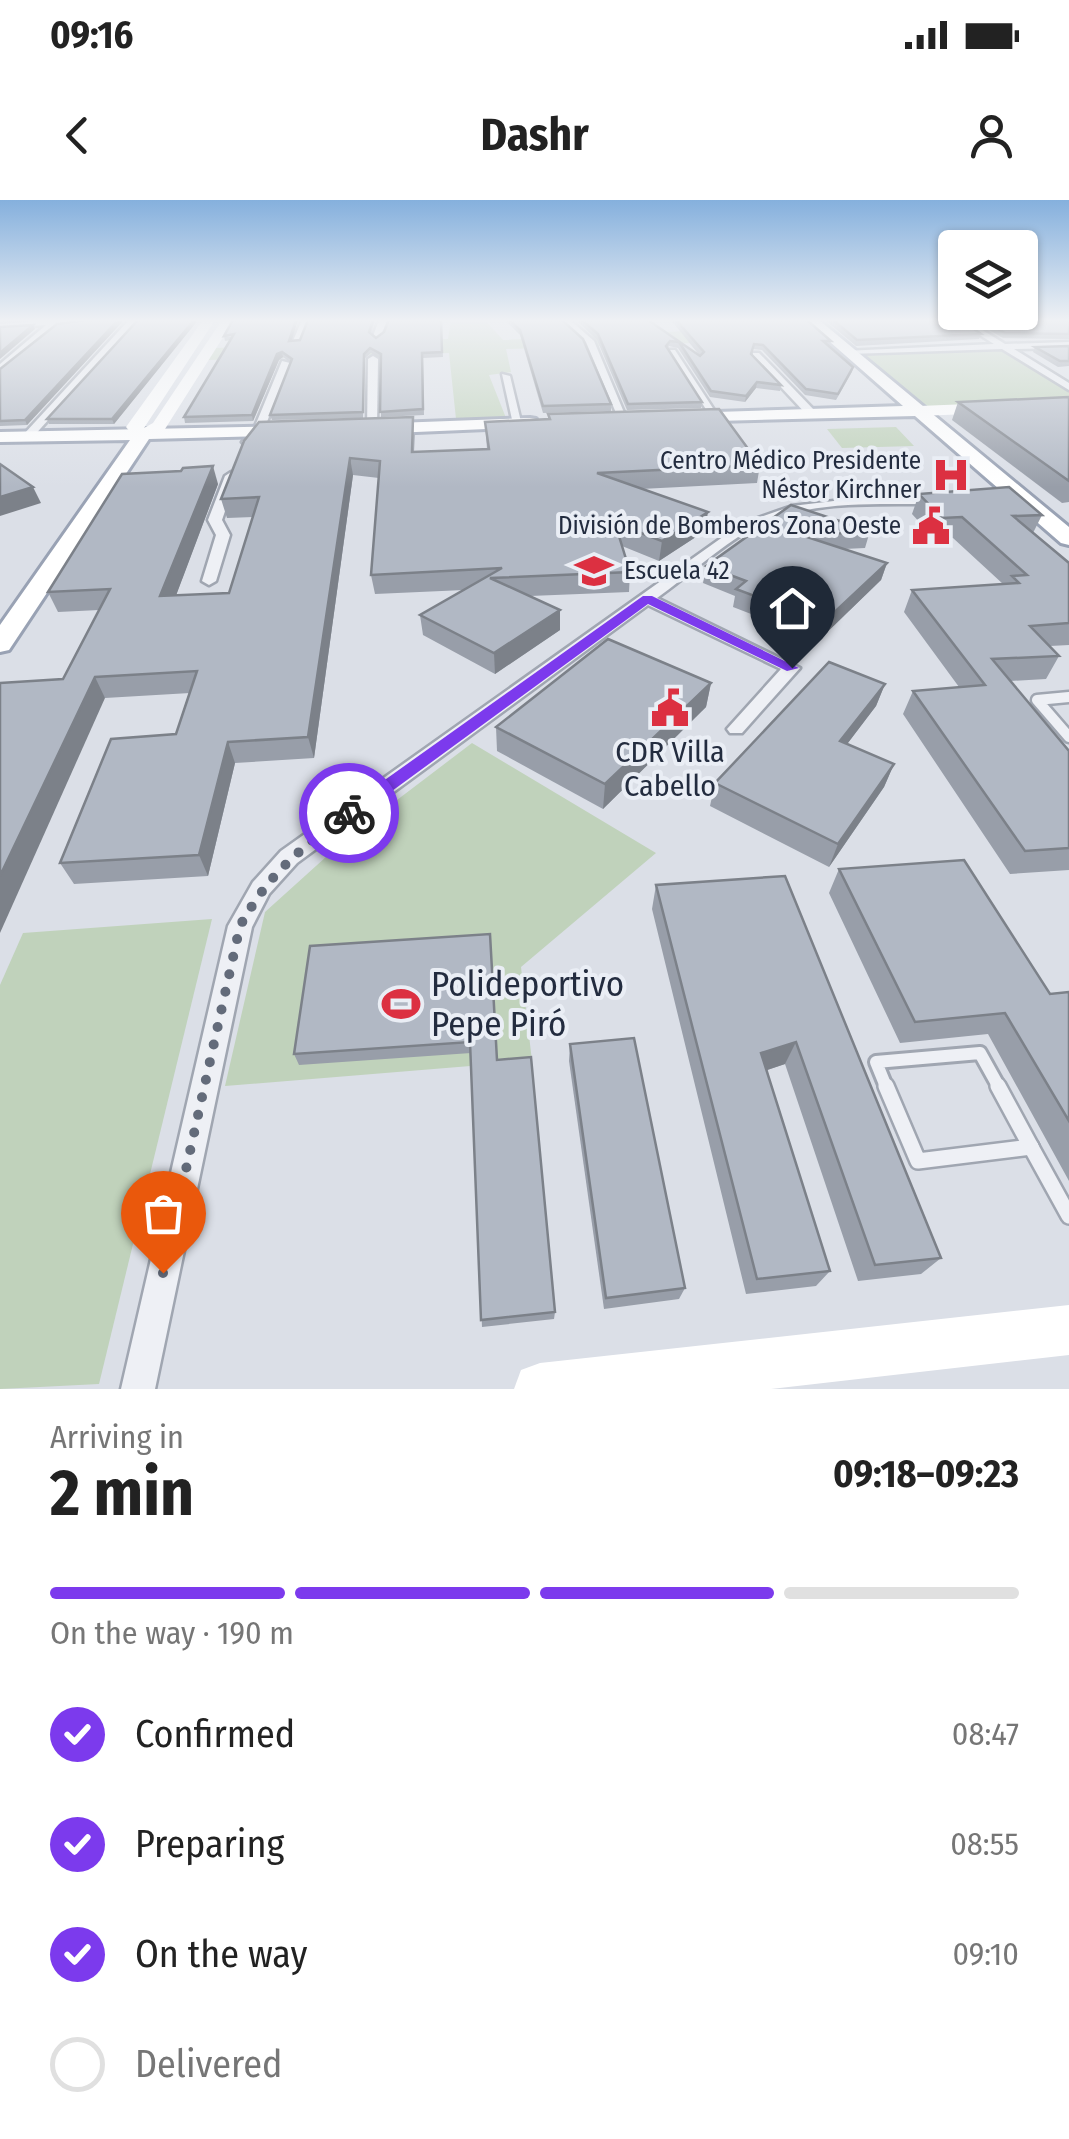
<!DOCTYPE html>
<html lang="en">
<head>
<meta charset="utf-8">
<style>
	:root { --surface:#fff; --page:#f2f2f2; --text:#222; --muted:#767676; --line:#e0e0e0; --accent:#7c3aed }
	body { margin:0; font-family:"Fira Sans Condensed",sans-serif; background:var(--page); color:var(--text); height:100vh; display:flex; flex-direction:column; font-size:38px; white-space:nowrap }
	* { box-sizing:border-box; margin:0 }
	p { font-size:32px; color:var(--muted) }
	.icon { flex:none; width:55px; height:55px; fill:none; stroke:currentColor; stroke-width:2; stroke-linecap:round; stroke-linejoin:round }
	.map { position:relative; height:1189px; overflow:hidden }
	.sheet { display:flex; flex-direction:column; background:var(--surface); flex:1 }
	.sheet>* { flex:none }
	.fabs { position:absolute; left:938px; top:30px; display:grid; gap:20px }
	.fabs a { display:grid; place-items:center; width:100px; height:100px; border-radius:10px; background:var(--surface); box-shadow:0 2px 8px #0004; font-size:50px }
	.pin { position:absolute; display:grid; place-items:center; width:85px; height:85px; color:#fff; margin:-102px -42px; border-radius:50% 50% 50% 0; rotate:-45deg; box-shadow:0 0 10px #0007 }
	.pin .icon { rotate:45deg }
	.courier { position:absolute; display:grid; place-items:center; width:100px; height:100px; margin:-50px; border:8px solid #7c3aed; border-radius:50%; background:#fff; color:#222; box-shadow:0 2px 12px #0007 }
	.headline em { font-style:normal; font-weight:700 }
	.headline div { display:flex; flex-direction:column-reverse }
	.headline { display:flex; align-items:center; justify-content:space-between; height:170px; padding:0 50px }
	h1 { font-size:65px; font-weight:700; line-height:75px }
	.bar { display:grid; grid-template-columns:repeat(4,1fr); gap:15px 10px; align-content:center; height:120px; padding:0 50px }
	.bar i { height:12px; border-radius:8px; background:var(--line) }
	.bar .on { background:var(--accent) }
	.bar p { grid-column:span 4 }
	ol { padding:0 50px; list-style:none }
	li { display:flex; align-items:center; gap:30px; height:110px }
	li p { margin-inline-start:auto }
	li .icon { padding:10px; border-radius:50%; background:var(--accent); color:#fff; stroke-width:4 }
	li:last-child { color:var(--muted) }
	li i { width:55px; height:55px; border:5px solid var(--line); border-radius:50% }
	.status { display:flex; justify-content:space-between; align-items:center; height:70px; padding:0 50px; background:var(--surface); direction:ltr }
	.status svg { height:28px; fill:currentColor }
	header { display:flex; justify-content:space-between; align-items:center; height:130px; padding:0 50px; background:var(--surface); font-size:45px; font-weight:700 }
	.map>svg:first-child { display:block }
</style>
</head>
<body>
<div class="status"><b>09:16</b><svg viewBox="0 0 49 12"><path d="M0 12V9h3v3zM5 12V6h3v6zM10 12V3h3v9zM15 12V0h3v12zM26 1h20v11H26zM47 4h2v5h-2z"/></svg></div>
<header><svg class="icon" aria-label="back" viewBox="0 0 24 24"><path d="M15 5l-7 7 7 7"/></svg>Dashr<svg class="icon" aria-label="person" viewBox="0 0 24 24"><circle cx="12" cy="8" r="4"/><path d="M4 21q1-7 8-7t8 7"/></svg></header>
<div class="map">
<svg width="1069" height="1189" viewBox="0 0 1069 1189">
	<rect width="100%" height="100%" fill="#dbdfe7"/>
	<g fill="#c0d2bb">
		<path d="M 451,120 L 485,120 L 503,140 L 726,129 L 820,139 L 506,149 L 511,172 L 489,175 L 506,218 L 456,219 L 449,153 L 208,160 L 215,148 L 448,139 Z"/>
		<path d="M 1003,147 L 1069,187 L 1069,205 L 919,211 L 848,151 Z"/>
		<path d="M 896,227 L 914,246 L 842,248 L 827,229 Z"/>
		<path d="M 472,543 L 656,653 L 521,767 L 532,861 L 225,886 L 265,712 L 347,638 Z"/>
		<path d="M 212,719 L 99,1184 L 0,1189 L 0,785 L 23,733 Z"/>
	</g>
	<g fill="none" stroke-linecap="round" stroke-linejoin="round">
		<g stroke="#a0a6b1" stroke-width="15">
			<path id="service-far2" d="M 1069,497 L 1037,500 L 1069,537"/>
		</g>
		<g stroke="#a0a6b1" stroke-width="18">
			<path id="service-far1" d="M 887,889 L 876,862 L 980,853 L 1000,889"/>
		</g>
		<g stroke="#a0a6b1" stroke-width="20">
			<g id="service">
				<path d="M 886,886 L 918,961 L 1031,947"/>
				<path d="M 998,886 L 1031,947"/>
				<path d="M 1031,947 L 1069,1016"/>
			</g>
		</g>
		<g stroke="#a0a6b1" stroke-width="5">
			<g id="minor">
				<path d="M 50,120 L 91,120 L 57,125 L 0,172 L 0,164 L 46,125 L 0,128 L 0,124 Z"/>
				<path d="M 129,120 L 138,120 L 32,238 L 24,238 L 24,234 Z"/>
				<path d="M 302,120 L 310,120 L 298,143 L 292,143 Z"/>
				<path d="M 379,120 L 387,120 L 381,136 L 377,139 L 373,136 Z"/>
				<path d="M 561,120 L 570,120 L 594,141 L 628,222 L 619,220 L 586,142 Z"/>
				<path d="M 956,120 L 966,120 L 1005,144 L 1069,142 L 1069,148 L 1014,149 L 1069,183 L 1069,190 L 1002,149 L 848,154 L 844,151 L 994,144 Z"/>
				<path d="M 669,150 L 675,150 L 720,219 L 712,219 Z"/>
				<path d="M 753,153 L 759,153 L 816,212 L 816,216 L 808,216 L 753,157 Z"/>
				<path d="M 373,156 L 378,159 L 377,228 L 372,231 L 367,228 L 368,159 Z"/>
				<path d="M 282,161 L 290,163 L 263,232 L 252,244 L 244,244 L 242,242 L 253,231 Z"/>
				<path d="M 502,174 L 510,176 L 522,226 L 513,224 Z"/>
				<path d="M 231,272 L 237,276 L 222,320 L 230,335 L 216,381 L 209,385 L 202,381 L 216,335 L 208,320 L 225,276 Z"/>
				<path d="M 867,297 L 942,296 L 948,300 L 942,304 C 880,305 807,298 751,329 C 718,348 688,376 657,398 L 800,468 L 742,533 L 730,533 L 727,529 L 781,469 L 648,405 L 297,663 L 269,694 L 252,727 L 155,1189 L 121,1189 L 228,726 L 253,682 L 281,651 L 741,324 L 792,306 Z"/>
			</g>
		</g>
		<g stroke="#99a2b4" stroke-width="6">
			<g id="primary">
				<path d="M 805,120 L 819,120 L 1069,327 L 1069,345 L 1061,343 L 915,216 L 678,222 L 675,218 L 684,213 L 903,206 Z"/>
				<path d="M 530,218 L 536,219 L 536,227 L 369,234 L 360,229 L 369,224 Z"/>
				<path d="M 295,226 L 304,231 L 301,235 L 149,239 L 9,450 L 0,452 L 0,425 L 130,240 L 0,242 L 0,232 Z"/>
			</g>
		</g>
		<use href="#service-far2" stroke="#eef0f5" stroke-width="10"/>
		<use href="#service-far1" stroke="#eef0f5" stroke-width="12"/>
		<use href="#service" stroke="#eef0f5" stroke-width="15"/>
		<use href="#minor" fill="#eef0f5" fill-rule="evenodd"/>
		<g fill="#fff" fill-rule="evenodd">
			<path d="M 203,120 L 215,120 L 144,228 L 153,223 L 222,120 L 234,120 L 165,229 L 148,239 L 136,239 L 126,227 Z"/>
			<path d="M 1069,200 L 1069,210 L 919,216 L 911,211 L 919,206 Z"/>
			<path d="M 1069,1105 L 1069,1155 L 771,1189 L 514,1189 L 521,1170 L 540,1163 Z"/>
		</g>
		<use href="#primary" fill="#fff" fill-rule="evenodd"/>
	</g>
	<g fill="#989ea9">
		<path d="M 86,120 L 124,120 L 27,225 L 0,226 L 0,169 Z"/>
		<path d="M 138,120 L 198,120 L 114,224 L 49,224 L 47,219 Z"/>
		<path d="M 375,120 L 371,134 L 376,138 L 441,120 L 443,157 L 423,158 L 424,215 L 381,217 L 381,159 L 371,153 L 364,159 L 363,218 L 272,220 L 270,215 L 291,163 L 283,157 L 279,160 L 253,221 L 185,223 L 184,217 L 231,140 L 225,141 L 224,136 L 291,141 L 300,140 Z"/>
		<path d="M 505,120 L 562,120 L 611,204 L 611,211 L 543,213 L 520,135 Z"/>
		<path d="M 576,120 L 648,120 L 700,156 L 671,120 L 807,120 L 831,141 L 829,146 L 853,167 L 852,172 L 836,200 L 805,195 L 762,150 L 753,149 L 752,154 L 781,185 L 780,191 L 756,188 L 745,202 L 710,197 L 678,148 L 669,146 L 668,148 L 702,202 L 701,208 L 627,210 L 597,140 Z"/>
		<path d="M 825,120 L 961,120 L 981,134 L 979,139 L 856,146 Z"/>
		<path d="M 972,120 L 1069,120 L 1069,139 L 1003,138 Z"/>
		<path d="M 1069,146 L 1069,166 L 1058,167 L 1033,152 L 1035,147 Z"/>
		<path d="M 1069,197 L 1069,302 L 1062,303 L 952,220 L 958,202 Z"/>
		<path d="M 548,214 L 760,265 L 757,283 L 641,289 L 705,331 L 659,361 L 622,346 L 630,372 L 629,392 L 530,396 L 560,410 L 560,430 L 495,474 L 423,435 L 420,415 L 464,390 L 375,394 L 371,375 L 379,278 L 353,275 L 314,558 L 235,563 L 208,676 L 74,684 L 60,663 L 176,534 L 190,493 L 105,498 L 63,479 L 99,410 L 58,412 L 48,392 L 181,271 L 218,284 L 176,395 L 229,393 L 253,317 L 227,318 L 221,299 L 415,234 L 414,252 L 487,249 L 485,222 L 548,219 Z"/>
		<path d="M 919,294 L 1042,315 L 1033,333 L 1069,363 L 1069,445 L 1050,446 L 1059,456 L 1046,479 L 1010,481 L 1069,551 L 1069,670 L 1010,674 L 903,514 L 913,491 L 959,487 L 904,412 L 912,390 L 1003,384 L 953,338 L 934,338 L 912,314 Z"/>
		<path d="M 791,305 L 870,331 L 865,348 L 844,349 L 887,363 L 881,380 L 819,440 L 733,407 L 735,396 L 703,383 L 706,366 Z"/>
		<path d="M 711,483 L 706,507 L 603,609 L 497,551 L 496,527 Z"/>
		<path d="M 885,484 L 876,506 L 847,544 L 894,564 L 884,587 L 829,667 L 710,606 L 715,583 Z"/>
		<path d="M 839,669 L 1050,794 L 1069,792 L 1069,981 L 988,834 L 900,843 L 829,693 Z"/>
		<path d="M 785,676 L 941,1058 L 921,1074 L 858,1081 L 785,864 L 767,870 L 830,1071 L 816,1086 L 746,1094 L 652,709 L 656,685 Z"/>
		<path d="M 490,734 L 497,860 L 555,1112 L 554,1119 L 482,1127 L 471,853 L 299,865 L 294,854 Z"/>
		<path d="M 570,844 L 685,1088 L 679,1099 L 604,1109 L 569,861 Z"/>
	</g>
	<g fill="#7c8189">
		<path d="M 118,120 L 124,120 L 27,225 L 25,220 Z"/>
		<path d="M 194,120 L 198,120 L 114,224 L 112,219 Z"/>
		<path d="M 296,120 L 298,120 L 290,146 L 289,141 Z"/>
		<path d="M 33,125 L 35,129 L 0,159 L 0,153 Z"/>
		<path d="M 282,152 L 283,157 L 279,160 L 253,221 L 252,215 L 277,154 Z"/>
		<path d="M 757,182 L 756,188 L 745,202 L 746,196 Z"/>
		<path d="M 350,258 L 353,275 L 314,558 L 308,537 Z"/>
		<path d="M 213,266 L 218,284 L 168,417 L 160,396 Z"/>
		<path d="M 33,287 L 41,303 L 0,316 L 0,297 Z"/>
		<path d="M 708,312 L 705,331 L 659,361 L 662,341 Z"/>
		<path d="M 887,363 L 881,380 L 819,440 L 824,422 Z"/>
		<path d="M 560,410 L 560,430 L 495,474 L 494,453 Z"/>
		<path d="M 95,477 L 105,498 L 0,733 L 0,676 Z"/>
		<path d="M 711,483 L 706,507 L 603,609 L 605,584 Z"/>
		<path d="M 885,484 L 876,506 L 832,564 L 840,541 Z"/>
		<path d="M 228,542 L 235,563 L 208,676 L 199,655 Z"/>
		<path d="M 894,564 L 884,587 L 829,667 L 838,644 Z"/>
		<path d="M 796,842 L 785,864 L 752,875 L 761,853 Z"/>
	</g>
	<g fill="#b1b8c4" stroke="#7c8189" stroke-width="2.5">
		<path d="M 86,120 L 118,120 L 25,220 L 0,221 L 0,169 L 57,124 Z"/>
		<path d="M 138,120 L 194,120 L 112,219 L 47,219 Z"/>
		<path d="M 233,120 L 296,120 L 289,141 L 300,140 L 308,120 L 373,120 L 369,132 L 376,138 L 384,132 L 389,120 L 441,120 L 442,152 L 422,153 L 423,209 L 380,212 L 381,154 L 370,148 L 364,154 L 363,212 L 270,215 L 292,159 L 282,152 L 277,154 L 252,215 L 184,217 L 234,134 L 224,136 Z"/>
		<path d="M 510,120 L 562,120 L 583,139 L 611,204 L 543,206 L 520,130 Z"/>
		<path d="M 582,120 L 648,120 L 700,156 L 704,152 L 676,120 L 807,120 L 831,141 L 823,141 L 853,167 L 838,194 L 806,189 L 763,145 L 754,144 L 751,154 L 781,185 L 757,182 L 746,196 L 711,191 L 679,142 L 670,141 L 666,146 L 702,202 L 628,204 L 598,134 Z"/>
		<path d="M 833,120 L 961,120 L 981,134 L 857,140 Z"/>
		<path d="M 983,120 L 1069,120 L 1069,134 L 1005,133 Z"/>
		<path d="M 33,125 L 0,153 L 0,127 Z"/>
		<path d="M 1069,146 L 1069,161 L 1060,161 L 1035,147 Z"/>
		<path d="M 1069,197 L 1069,281 L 958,202 Z"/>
		<path d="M 719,209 L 760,265 L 597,273 L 708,312 L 662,341 L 615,323 L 630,372 L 490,378 L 560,410 L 494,453 L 420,415 L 502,368 L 371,375 L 380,261 L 350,258 L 308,537 L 228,542 L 199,655 L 60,663 L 111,539 L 176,534 L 197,471 L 95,477 L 0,676 L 0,483 L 63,479 L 110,389 L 48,392 L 122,274 L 181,271 L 183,268 L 213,266 L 160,396 L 229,393 L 259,297 L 221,299 L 244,241 L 259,222 L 413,217 L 412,252 L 489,249 L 485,222 L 550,219 L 548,214 Z"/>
		<path d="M 0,264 L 33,287 L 0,297 Z"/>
		<path d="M 1009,287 L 1042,315 L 1013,316 L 1069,363 L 1069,423 L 1030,426 L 1059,456 L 992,459 L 1069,551 L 1069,648 L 1025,651 L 913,491 L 985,485 L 912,390 L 1019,383 L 1012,376 L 1027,375 L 962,317 L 942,318 L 919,294 Z"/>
		<path d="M 791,305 L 870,331 L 804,336 L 887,363 L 824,422 L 736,389 L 746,381 L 706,366 Z"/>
		<path d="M 608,439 L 711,483 L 605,584 L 496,527 Z"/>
		<path d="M 829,462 L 885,484 L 840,541 L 894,564 L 838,644 L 715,583 Z"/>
		<path d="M 964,660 L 1050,794 L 1069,792 L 1069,921 L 1005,813 L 915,822 L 839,669 Z"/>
		<path d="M 785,676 L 941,1058 L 875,1065 L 796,842 L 761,853 L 830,1071 L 757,1079 L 656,685 Z"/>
		<path d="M 490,734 L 497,860 L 531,857 L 555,1112 L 481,1120 L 470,842 L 294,854 L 310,746 Z"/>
		<path d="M 634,838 L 685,1088 L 606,1098 L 570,844 Z"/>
	</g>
	<linearGradient id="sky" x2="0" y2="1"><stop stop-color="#85b0dd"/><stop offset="0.42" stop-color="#eff1f4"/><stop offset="1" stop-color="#eff1f4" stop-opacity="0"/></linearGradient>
	<rect width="1069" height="287" fill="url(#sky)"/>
	<path fill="#7c3aed" d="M 643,396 L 652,396 L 799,468 L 787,471 L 648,404 L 355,618 L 344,618 L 344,609 Z"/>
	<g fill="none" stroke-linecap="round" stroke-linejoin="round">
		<path stroke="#636b7a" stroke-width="10" stroke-dasharray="0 18" d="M 163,1073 L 240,726 C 270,672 300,649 349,613"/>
	</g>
	<defs>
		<g id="hospital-bare" transform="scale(3)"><path d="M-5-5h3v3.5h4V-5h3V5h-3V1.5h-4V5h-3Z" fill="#dc3041" stroke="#eaeef5" stroke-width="2.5" paint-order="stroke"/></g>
		<g id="civic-bare" transform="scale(3)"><path d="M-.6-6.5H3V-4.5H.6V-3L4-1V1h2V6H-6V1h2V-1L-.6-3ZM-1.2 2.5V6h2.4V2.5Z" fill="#dc3041" stroke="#eaeef5" stroke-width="2.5" paint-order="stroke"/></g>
		<g id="school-bare" transform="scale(3)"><path d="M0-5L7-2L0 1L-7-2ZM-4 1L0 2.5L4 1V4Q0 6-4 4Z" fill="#dc3041" stroke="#eaeef5" stroke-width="2.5" paint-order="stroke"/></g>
		<g id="stadium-bare" transform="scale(3)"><path d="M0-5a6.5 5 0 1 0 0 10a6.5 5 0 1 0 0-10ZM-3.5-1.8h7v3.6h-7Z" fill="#dc3041" stroke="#eaeef5" stroke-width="2.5" paint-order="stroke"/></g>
	</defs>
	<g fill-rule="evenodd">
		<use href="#hospital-bare" x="951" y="275"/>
		<use href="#civic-bare" x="931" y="326"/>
		<use href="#school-bare" x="594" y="371"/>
		<use href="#civic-bare" x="670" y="508"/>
		<use href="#stadium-bare" x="401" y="804"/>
	</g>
	<g text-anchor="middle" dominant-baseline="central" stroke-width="8" stroke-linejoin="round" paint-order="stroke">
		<g font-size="25" fill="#232c3f" stroke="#eaeef5" text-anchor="end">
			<text x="921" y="261">Centro Médico Presidente<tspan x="921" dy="29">Néstor Kirchner</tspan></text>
			<text x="901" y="326">División de Bomberos Zona Oeste</text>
			<text x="624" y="371" text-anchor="start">Escuela 42</text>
		</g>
		<g font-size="30" fill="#232c3f" stroke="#eaeef5">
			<text x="670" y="552">CDR Villa<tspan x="670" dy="34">Cabello</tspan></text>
		</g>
		<g font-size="35" fill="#232c3f" stroke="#eaeef5" text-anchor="start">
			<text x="431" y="784">Polideportivo<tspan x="431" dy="40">Pepe Piró</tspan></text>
		</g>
	</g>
</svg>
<div class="fabs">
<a><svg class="icon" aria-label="layers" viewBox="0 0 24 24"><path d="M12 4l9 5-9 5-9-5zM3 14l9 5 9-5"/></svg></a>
</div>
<div class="pin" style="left:163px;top:1073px;background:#ea580c"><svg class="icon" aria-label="bag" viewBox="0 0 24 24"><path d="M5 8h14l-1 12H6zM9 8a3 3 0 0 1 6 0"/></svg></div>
<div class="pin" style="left:792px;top:468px;background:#1f2937"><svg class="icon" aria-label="home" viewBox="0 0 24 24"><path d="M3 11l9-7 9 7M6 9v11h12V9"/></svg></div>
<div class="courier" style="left:349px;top:613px"><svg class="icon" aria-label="bike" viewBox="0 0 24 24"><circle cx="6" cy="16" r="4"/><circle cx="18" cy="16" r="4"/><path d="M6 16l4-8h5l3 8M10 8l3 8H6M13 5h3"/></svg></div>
</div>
<section class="sheet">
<div class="headline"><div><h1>2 min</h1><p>Arriving in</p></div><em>09:18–09:23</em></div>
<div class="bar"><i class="on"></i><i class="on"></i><i class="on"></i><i></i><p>On the way · 190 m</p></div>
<ol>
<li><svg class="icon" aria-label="check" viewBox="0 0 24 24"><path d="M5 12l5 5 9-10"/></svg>Confirmed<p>08:47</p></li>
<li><svg class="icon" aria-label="check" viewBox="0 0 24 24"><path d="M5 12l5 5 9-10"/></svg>Preparing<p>08:55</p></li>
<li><svg class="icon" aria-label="check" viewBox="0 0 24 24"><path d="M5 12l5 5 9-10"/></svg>On the way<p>09:10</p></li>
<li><i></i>Delivered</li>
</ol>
</section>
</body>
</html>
